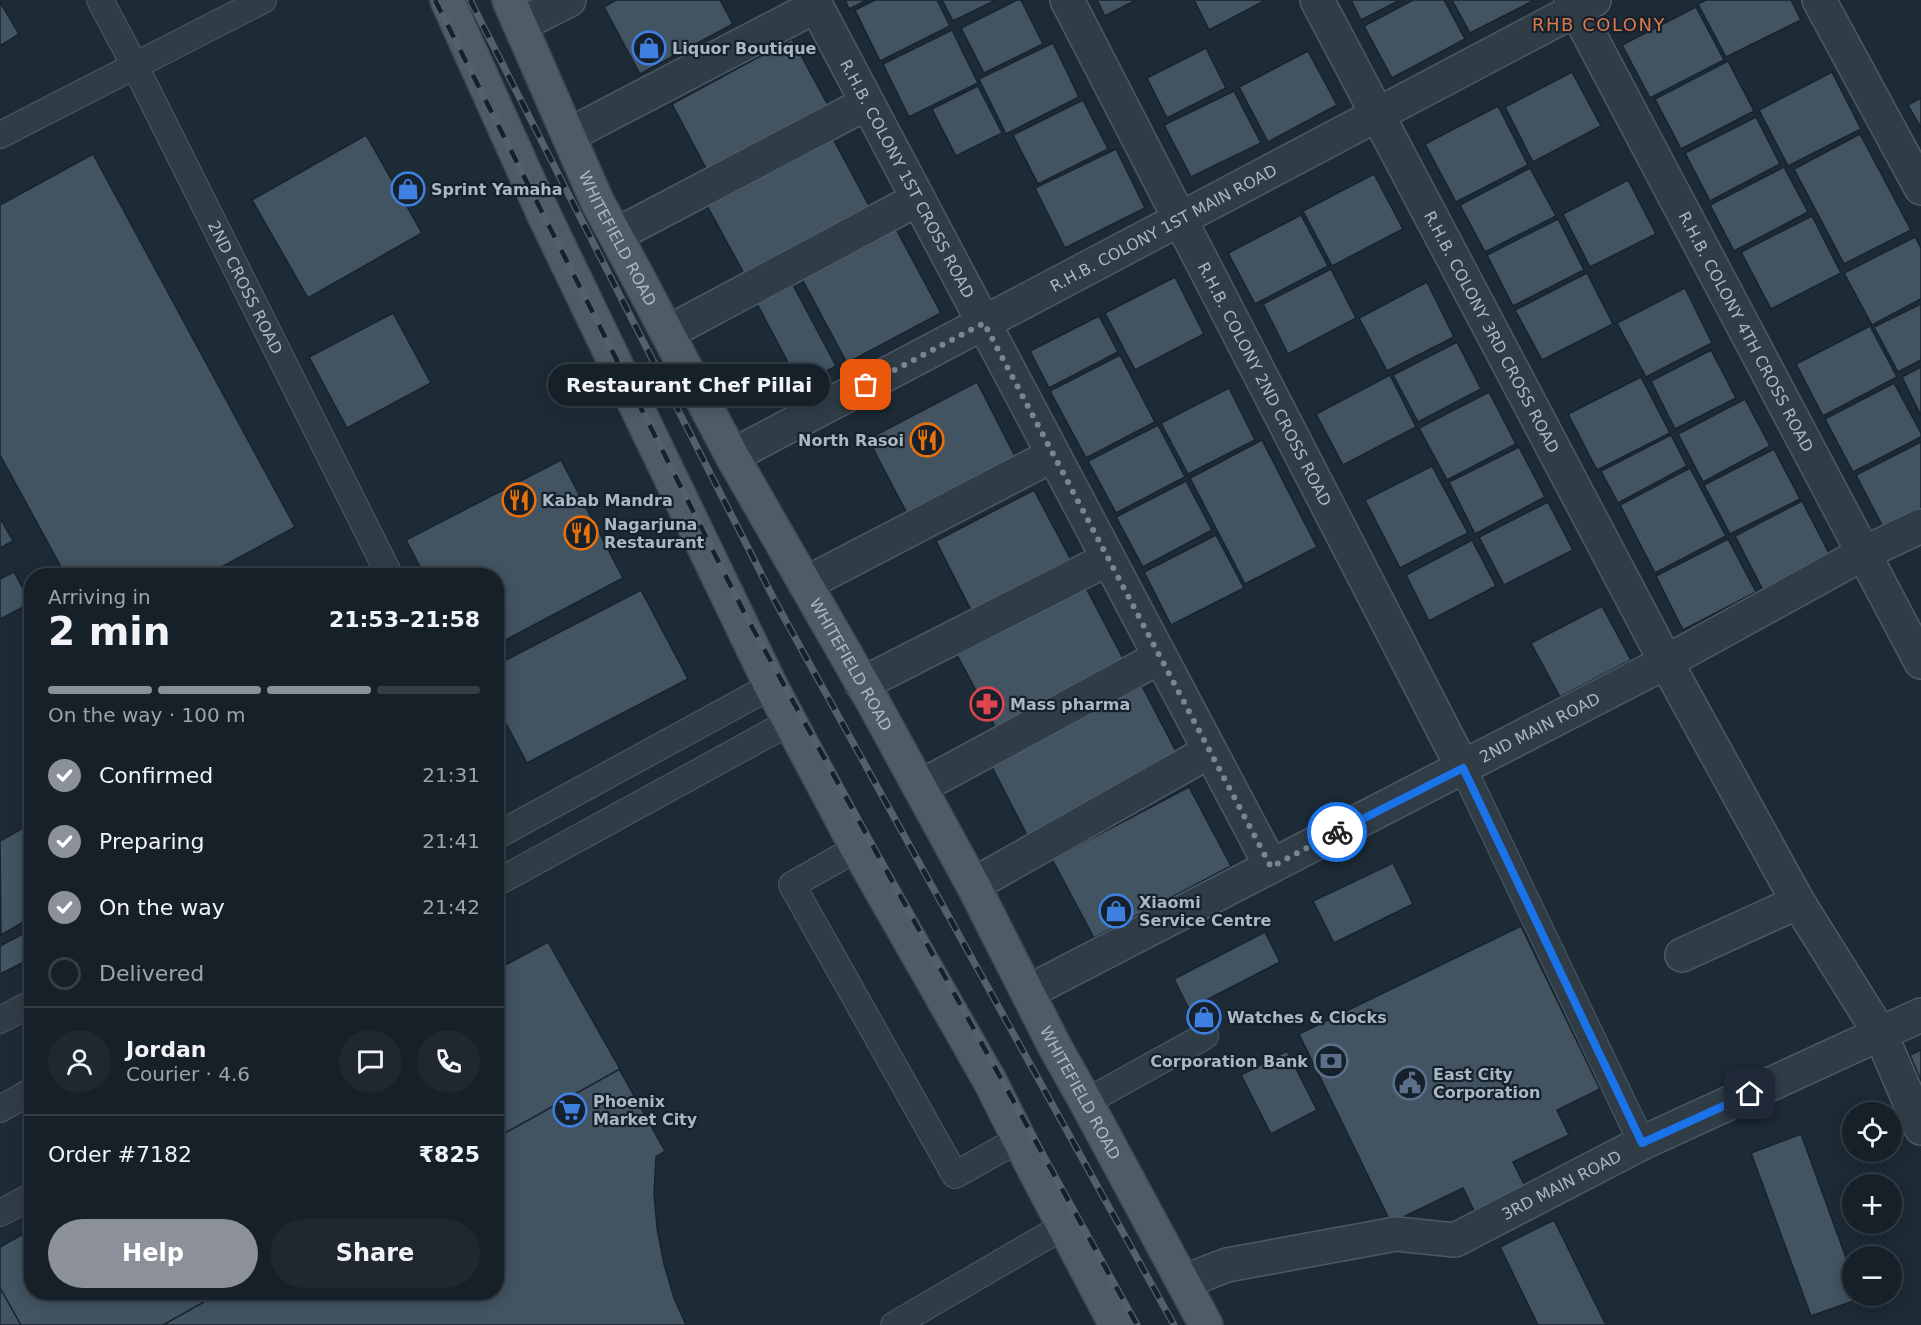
<!DOCTYPE html>
<html lang="en">
<head>
<meta charset="utf-8">
<style>
	:root { --surface:#162028; --page:#1f2830; --text:#f1f3f6; --muted:#9ea3a8; --line:#353e45; --accent:#8c9099 }
	body { margin:0; font-family:"DejaVu Sans",sans-serif; background:var(--page); color:var(--text); height:100vh; display:flex; flex-direction:column; font-size:22px; white-space:nowrap }
	* { box-sizing:border-box; margin:0 }
	p { font-size:20px; color:var(--muted) }
	.icon { flex:none; width:33px; height:33px; fill:none; stroke:currentColor; stroke-width:2; stroke-linecap:round; stroke-linejoin:round }
	.map { position:relative; flex:1; overflow:hidden }
	.drawer { position:absolute; left:24px; top:568px; width:480px; height:732px; display:flex; flex-direction:column; background:var(--surface); border-radius:24px; box-shadow:0 3px 15px #0003,0 0 0 2px var(--line) }
	.drawer>* { flex:none }
	.buttons { position:absolute; left:1842px; top:1102px; display:grid; gap:12px }
	.buttons a { display:grid; place-items:center; width:60px; height:60px; border-radius:50%; background:var(--surface); box-shadow:0 3px 15px #0003,0 0 0 2px var(--line); font-size:30px }
	.pin { position:absolute; display:grid; place-items:center; width:51px; height:51px; color:#fff; margin:-26px; border-radius:12px; box-shadow:0 3px 9px #0006 }
	.courier { position:absolute; display:grid; place-items:center; width:60px; height:60px; margin:-30px; border:4px solid #1a73e8; border-radius:50%; background:#fff; color:#222; box-shadow:0 2px 8px #0007 }
	.bubble { position:absolute; height:42px; border-radius:21px; background:var(--surface); box-shadow:0 3px 15px #0003,0 0 0 2px var(--line); font-size:20px; font-weight:700; line-height:42px; text-align:center }
	.head em { font-style:normal; font-weight:700 }
	.head div { display:flex; flex-direction:column-reverse }
	.head { display:flex; align-items:center; justify-content:space-between; height:102px; padding:0 24px }
	h1 { font-size:39px; font-weight:700; line-height:45px }
	.bar { display:grid; grid-template-columns:repeat(4,1fr); gap:9px 6px; align-content:center; height:72px; padding:0 24px }
	.bar i { height:8px; border-radius:4px; background:var(--line) }
	.bar .current { background:var(--accent) }
	.bar p { grid-column:span 4 }
	.line { display:flex; align-items:center; gap:15px; padding:0 24px; border-top:2px solid var(--line) }
	.line div { flex:1 }
	.round { display:grid; place-items:center; flex:none; width:63px; height:63px; border-radius:32px; background:var(--page) }
	ol { padding:0 24px; list-style:none }
	li { display:flex; align-items:center; gap:18px; height:66px }
	li p { margin-inline-start:auto }
	li .icon { padding:6px; border-radius:50%; background:var(--accent); color:#fff; stroke-width:4 }
	li:last-child { color:var(--muted) }
	li i { width:33px; height:33px; border:3px solid var(--line); border-radius:50% }
	.primary-button { display:flex; gap:12px; margin-top:auto; padding:12px 24px }
	.primary-button a { flex:1; height:69px; border-radius:36px; background:var(--accent); color:#fff; font-size:24px; font-weight:700; line-height:69px; text-align:center }
	.primary-button a+a { background:var(--page); color:var(--text) }
	.map>svg:first-child { display:block }
</style>
</head>
<body>
<div class="map">
<svg width="1921" height="1325" viewBox="0 0 1921 1325">
	<rect width="100%" height="100%" fill="#1d2b36"/>
	<g fill="#425361" stroke="#18232d" stroke-width="1.5">
		<path d="M 616,0 L 720,0 L 733,24 L 640,74 L 604,7 Z"/>
		<path d="M 845,0 L 867,0 L 849,9 Z"/>
		<path d="M 875,0 L 937,0 L 950,26 L 880,61 L 855,10 Z"/>
		<path d="M 942,0 L 996,0 L 953,21 Z"/>
		<path d="M 1017,0 L 1021,0 L 1043,44 L 984,73 L 961,28 Z"/>
		<path d="M 1097,0 L 1136,0 L 1105,16 Z"/>
		<path d="M 1194,0 L 1266,0 L 1209,30 Z"/>
		<path d="M 1351,0 L 1400,0 L 1361,20 Z"/>
		<path d="M 1413,0 L 1444,0 L 1465,39 L 1392,78 L 1364,26 Z"/>
		<path d="M 1452,0 L 1533,0 L 1533,1 L 1470,33 Z"/>
		<path d="M 1706,0 L 1791,0 L 1801,20 L 1726,57 L 1698,4 Z"/>
		<path d="M 0,2 L 19,34 L 0,46 Z"/>
		<path d="M 1696,7 L 1724,60 L 1650,98 L 1622,45 Z"/>
		<path d="M 952,30 L 978,83 L 909,117 L 883,64 Z"/>
		<path d="M 792,39 L 829,107 L 708,172 L 672,104 Z"/>
		<path d="M 1053,43 L 1079,97 L 1006,134 L 979,79 Z"/>
		<path d="M 1206,48 L 1226,88 L 1167,118 L 1147,78 Z"/>
		<path d="M 1308,51 L 1337,105 L 1268,142 L 1239,87 Z"/>
		<path d="M 1728,61 L 1754,111 L 1681,149 L 1655,99 Z"/>
		<path d="M 1572,72 L 1601,126 L 1533,162 L 1505,107 Z"/>
		<path d="M 1832,72 L 1861,129 L 1788,166 L 1759,110 Z"/>
		<path d="M 978,86 L 1002,133 L 956,156 L 932,109 Z"/>
		<path d="M 1234,91 L 1261,143 L 1191,177 L 1164,125 Z"/>
		<path d="M 1921,98 L 1921,128 L 1908,105 Z"/>
		<path d="M 1083,100 L 1108,149 L 1038,184 L 1013,135 Z"/>
		<path d="M 1498,106 L 1528,165 L 1456,202 L 1425,144 Z"/>
		<path d="M 1756,117 L 1780,164 L 1710,201 L 1685,153 Z"/>
		<path d="M 1860,134 L 1911,230 L 1844,264 L 1794,169 Z"/>
		<path d="M 366,135 L 422,233 L 308,298 L 252,200 Z"/>
		<path d="M 831,135 L 873,213 L 747,279 L 705,202 Z"/>
		<path d="M 1116,149 L 1145,208 L 1065,248 L 1035,188 Z"/>
		<path d="M 93,154 L 295,527 L 205,576 L 66,576 L 0,455 L 0,205 Z"/>
		<path d="M 1784,167 L 1808,212 L 1734,251 L 1710,205 Z"/>
		<path d="M 1530,168 L 1556,216 L 1485,252 L 1460,205 Z"/>
		<path d="M 1374,174 L 1403,229 L 1332,266 L 1303,211 Z"/>
		<path d="M 1628,180 L 1656,234 L 1590,267 L 1563,214 Z"/>
		<path d="M 1301,215 L 1328,266 L 1255,304 L 1228,253 Z"/>
		<path d="M 1812,216 L 1841,273 L 1771,309 L 1741,252 Z"/>
		<path d="M 1558,219 L 1584,270 L 1513,306 L 1487,255 Z"/>
		<path d="M 896,229 L 941,313 L 847,363 L 802,279 Z"/>
		<path d="M 1915,237 L 1921,248 L 1921,299 L 1872,325 L 1844,273 Z"/>
		<path d="M 1331,269 L 1356,318 L 1288,354 L 1263,304 Z"/>
		<path d="M 1587,273 L 1613,324 L 1542,360 L 1515,310 Z"/>
		<path d="M 1175,277 L 1204,334 L 1135,370 L 1105,313 Z"/>
		<path d="M 1427,282 L 1454,337 L 1387,371 L 1359,318 Z"/>
		<path d="M 793,285 L 836,366 L 800,385 L 757,304 Z"/>
		<path d="M 1685,288 L 1712,343 L 1646,377 L 1617,323 Z"/>
		<path d="M 1921,304 L 1921,360 L 1898,372 L 1874,327 Z"/>
		<path d="M 393,313 L 431,383 L 347,428 L 309,357 Z"/>
		<path d="M 1099,316 L 1118,352 L 1049,388 L 1030,351 Z"/>
		<path d="M 1870,326 L 1897,377 L 1823,416 L 1796,364 Z"/>
		<path d="M 1457,342 L 1481,389 L 1418,422 L 1393,375 Z"/>
		<path d="M 1711,350 L 1736,398 L 1675,429 L 1651,381 Z"/>
		<path d="M 1120,355 L 1155,422 L 1086,458 L 1050,391 Z"/>
		<path d="M 1921,367 L 1921,416 L 1902,377 Z"/>
		<path d="M 1390,375 L 1416,427 L 1343,465 L 1316,414 Z"/>
		<path d="M 1641,377 L 1670,433 L 1597,470 L 1568,414 Z"/>
		<path d="M 977,382 L 1019,464 L 911,521 L 868,439 Z"/>
		<path d="M 1894,383 L 1921,433 L 1921,437 L 1853,472 L 1825,419 Z"/>
		<path d="M 1229,388 L 1255,440 L 1188,474 L 1161,423 Z"/>
		<path d="M 1489,392 L 1516,444 L 1447,480 L 1419,428 Z"/>
		<path d="M 1745,399 L 1770,446 L 1703,482 L 1678,434 Z"/>
		<path d="M 1158,425 L 1185,477 L 1116,513 L 1088,461 Z"/>
		<path d="M 1671,435 L 1687,466 L 1618,503 L 1601,471 Z"/>
		<path d="M 1262,440 L 1317,547 L 1245,584 L 1190,478 Z"/>
		<path d="M 1921,442 L 1921,510 L 1884,529 L 1856,475 Z"/>
		<path d="M 1519,447 L 1545,497 L 1475,534 L 1449,482 Z"/>
		<path d="M 1774,449 L 1800,499 L 1730,534 L 1704,485 Z"/>
		<path d="M 561,460 L 623,578 L 496,645 L 496,576 L 425,576 L 406,540 Z"/>
		<path d="M 1432,466 L 1468,533 L 1400,568 L 1365,500 Z"/>
		<path d="M 1690,468 L 1726,536 L 1655,573 L 1620,505 Z"/>
		<path d="M 1186,481 L 1212,530 L 1143,567 L 1116,517 Z"/>
		<path d="M 1034,490 L 1071,560 L 972,612 L 936,541 Z"/>
		<path d="M 1802,501 L 1831,557 L 1764,592 L 1735,536 Z"/>
		<path d="M 1548,502 L 1573,550 L 1504,585 L 1479,537 Z"/>
		<path d="M 0,518 L 13,541 L 0,548 Z"/>
		<path d="M 1216,535 L 1244,588 L 1171,625 L 1144,572 Z"/>
		<path d="M 1728,539 L 1756,592 L 1683,630 L 1656,576 Z"/>
		<path d="M 1472,540 L 1496,586 L 1429,621 L 1406,575 Z"/>
		<path d="M 14,572 L 31,603 L 0,619 L 0,579 Z"/>
		<path d="M 1086,588 L 1126,664 L 997,730 L 957,655 Z"/>
		<path d="M 641,590 L 688,679 L 527,763 L 496,705 L 496,665 Z"/>
		<path d="M 1602,606 L 1631,660 L 1560,697 L 1531,643 Z"/>
		<path d="M 1142,686 L 1180,759 L 1028,837 L 991,765 Z"/>
		<path d="M 1189,787 L 1231,866 L 1094,938 L 1052,859 Z"/>
		<path d="M 32,823 L 32,917 L 1,935 L 0,841 Z"/>
		<path d="M 1393,863 L 1413,904 L 1334,943 L 1313,901 Z"/>
		<path d="M 1521,926 L 1600,1089 L 1557,1110 L 1569,1135 L 1513,1162 L 1527,1190 L 1476,1215 L 1463,1188 L 1391,1223 L 1299,1034 Z"/>
		<path d="M 32,929 L 32,958 L 0,974 L 0,946 Z"/>
		<path d="M 1265,932 L 1280,962 L 1189,1009 L 1174,979 Z"/>
		<path d="M 548,942 L 665,1151 L 656,1157 L 654,1193 L 657,1228 L 664,1264 L 674,1298 L 686,1325 L 0,1325 L 0,1247 L 32,1229 L 32,1293 L 496,1293 L 496,970 Z"/>
		<path d="M 548,942 L 620,1069 L 496,1138 L 496,970 Z"/>
		<path d="M 1921,1050 L 1921,1081 L 1910,1055 Z"/>
		<path d="M 1287,1051 L 1317,1110 L 1271,1134 L 1241,1075 Z"/>
		<path d="M 1801,1134 L 1852,1274 L 1852,1296 L 1861,1296 L 1862,1298 L 1811,1316 L 1751,1153 Z"/>
		<path d="M 1554,1220 L 1606,1325 L 1538,1325 L 1500,1247 Z"/>
		<path d="M 32,1229 L 32,1293 L 220,1293 L 163,1325 L 21,1325 L 0,1288 L 0,1247 Z"/>
	</g>
	<g fill="none" stroke-linecap="round" stroke-linejoin="round">
		<g stroke="#4d5a65" stroke-width="28">
			<g id="service">
				<path id="s1" d="M 100,0 L 135,66 L 390,576"/>
				<path d="M 0,135 L 263,0"/>
				<path d="M 1463,768 L 1642,1143"/>
				<path d="M 496,836 L 771,686"/>
				<path d="M 857,848 L 792,885 L 955,1175 L 1019,1139"/>
				<path d="M 496,883 L 790,722"/>
				<path d="M 0,1020 L 32,1003"/>
				<path d="M 1086,1102 L 1205,1036"/>
				<path d="M 0,1109 L 32,1091"/>
				<path d="M 0,1213 L 32,1196"/>
				<path d="M 894,1325 L 1064,1226"/>
			</g>
		</g>
		<g stroke="#4d5a65" stroke-width="36">
			<g id="minor">
				<path id="s2" d="M 813,0 L 1271,866"/>
				<path id="s3" d="M 1067,0 L 1463,768"/>
				<path id="s4" d="M 1317,0 L 1666,662 L 1798,902 L 1682,955"/>
				<path id="s5" d="M 1571,0 L 1921,662"/>
				<path d="M 1819,0 L 1921,188"/>
				<path d="M 520,25 L 569,0"/>
				<path d="M 569,135 L 816,6"/>
				<path d="M 616,235 L 867,103"/>
				<path d="M 667,333 L 918,199"/>
				<path id="s6" d="M 732,456 L 1594,0"/>
				<path d="M 805,584 L 1053,455"/>
				<path d="M 862,684 L 1108,559"/>
				<path d="M 920,787 L 1160,657"/>
				<path d="M 973,885 L 1210,751"/>
				<path d="M 1798,902 L 1881,1035 L 1921,1128"/>
				<path id="s7" d="M 1028,992 L 1666,662 L 1864,553 L 1921,526"/>
				<path id="s8" d="M 1183,1282 L 1227,1265 L 1396,1234 L 1455,1240 L 1642,1143 L 1921,1015"/>
			</g>
		</g>
		<g stroke="#3c4853" stroke-width="36">
			<g id="primary">
				<path d="M 447,0 L 544,215 L 771,686 L 857,848 L 990,1081 L 1035,1171 L 1116,1325"/>
				<path id="s9" d="M 509,0 L 597,201 L 633,268 L 732,456 L 873,702 L 973,885 L 1054,1045 L 1086,1102 L 1206,1325"/>
			</g>
		</g>
		<use href="#service" stroke="#303d47" stroke-width="26"/>
		<use href="#minor" stroke="#303d47" stroke-width="33"/>
		<use href="#primary" stroke="#4e5c67" stroke-width="33"/>
		<g stroke="#51616e" stroke-width="7">
			<g id="rail">
				<path d="M 435,0 L 747,618 L 1137,1325"/>
				<path d="M 470,0 L 776,603 L 1174,1325"/>
			</g>
		</g>
		<use href="#rail" stroke="#16212b" stroke-width="4.5" stroke-dasharray="14" stroke-linecap="butt"/>
	</g>
	<g fill="none" stroke-linecap="round" stroke-linejoin="round">
		<path stroke="#788793" stroke-width="6" stroke-dasharray="0 10.8" d="M 866,385 L 984,323 L 1271,867 L 1337,832"/>
		<path stroke="#1a73e8" stroke-width="8" d="M 1337,832 L 1463,768 L 1642,1143 L 1750,1094"/>
	</g>
	<defs>
		<g id="shop-ring" transform="scale(1.725)"><circle r="9.5" fill="#16212b" stroke="#3f7fe0" stroke-width="1.5"/><path d="M-5-2.5h2.3a2.7 3.5 0 0 1 5.4 0H5L5.5 6h-11ZM-1.5-2.5h3a1.5 2.3 0 0 0-3 0Z" fill="#3f7fe0"/></g>
		<g id="restaurant-ring" transform="scale(1.725)"><circle r="9.5" fill="#16212b" stroke="#e8710a" stroke-width="1.5"/><path d="M-5-6h1v4h1v-4h1v4h1v-4h1v5L-1.5 .5V6h-2V.5L-5-1ZM5-6V6H3V1.5H1.5Q1.5-4 5-6Z" fill="#e8710a"/></g>
		<g id="pharmacy-ring" transform="scale(1.725)"><circle r="9.5" fill="#16212b" stroke="#e0444e" stroke-width="1.5"/><path d="M-2-6h4v4h4v4h-4v4h-4v-4h-4v-4h4Z" fill="#e0444e"/></g>
		<g id="bank-ring" transform="scale(1.725)"><circle r="9.5" fill="#16212b" stroke="#5c6f8a" stroke-width="1.5"/><path d="M-6-4H6V4H-6ZM0-2.3a2.3 2.3 0 1 0 0 4.6a2.3 2.3 0 1 0 0-4.6Z" fill="#5c6f8a"/></g>
		<g id="civic-ring" transform="scale(1.725)"><circle r="9.5" fill="#16212b" stroke="#5c6f8a" stroke-width="1.5"/><path d="M-.6-6.5H3V-4.5H.6V-3L4-1V1h2V6H-6V1h2V-1L-.6-3ZM-1.2 2.5V6h2.4V2.5Z" fill="#5c6f8a"/></g>
		<g id="supermarket-ring" transform="scale(1.725)"><circle r="9.5" fill="#16212b" stroke="#3f7fe0" stroke-width="1.5"/><path d="M-6-5.5h2.5l.6 2H6L4.5 2H-2.5L-4.4-4H-6ZM-1.5 3.2a1.3 1.3 0 1 0 .1 0ZM3 3.2a1.3 1.3 0 1 0 .1 0Z" fill="#3f7fe0"/></g>
	</defs>
	<g fill-rule="evenodd">
		<use href="#shop-ring" x="649" y="48"/>
		<use href="#shop-ring" x="408" y="189"/>
		<use href="#restaurant-ring" x="927" y="440"/>
		<use href="#restaurant-ring" x="519" y="500"/>
		<use href="#restaurant-ring" x="581" y="533"/>
		<use href="#pharmacy-ring" x="987" y="704"/>
		<use href="#shop-ring" x="1116" y="911"/>
		<use href="#shop-ring" x="1204" y="1017"/>
		<use href="#bank-ring" x="1331" y="1061"/>
		<use href="#civic-ring" x="1410" y="1083"/>
		<use href="#supermarket-ring" x="570" y="1110"/>
	</g>
	<g text-anchor="middle" dominant-baseline="central" stroke-width="4.5" stroke-linejoin="round" paint-order="stroke">
		<g font-size="16" font-weight="bold" fill="#a9b8c5" stroke="#16212b" text-anchor="start">
			<text x="672" y="48">Liquor Boutique</text>
			<text x="431" y="189">Sprint Yamaha</text>
			<text x="904" y="440" text-anchor="end">North Rasoi</text>
			<text x="542" y="500">Kabab Mandra</text>
			<text x="604" y="524">Nagarjuna<tspan x="604" dy="18">Restaurant</tspan></text>
			<text x="1010" y="704">Mass pharma</text>
			<text x="1139" y="902">Xiaomi<tspan x="1139" dy="18">Service Centre</tspan></text>
			<text x="1227" y="1017">Watches &amp; Clocks</text>
			<text x="1308" y="1061" text-anchor="end">Corporation Bank</text>
			<text x="1433" y="1074">East City<tspan x="1433" dy="18">Corporation</tspan></text>
			<text x="593" y="1101">Phoenix<tspan x="593" dy="18">Market City</tspan></text>
		</g>
		<g font-size="16" fill="#a9b8c5" stroke="#16212b">
			<text stroke="none"><textPath href="#s2" startOffset="202">R.H.B. COLONY 1ST CROSS ROAD</textPath></text>
			<text stroke="none"><textPath href="#s6" startOffset="488">R.H.B. COLONY 1ST MAIN ROAD</textPath></text>
			<text stroke="none"><textPath href="#s9" startOffset="262">WHITEFIELD ROAD</textPath></text>
			<text stroke="none"><textPath href="#s1" startOffset="322">2ND CROSS ROAD</textPath></text>
			<text stroke="none"><textPath href="#s4" startOffset="375">R.H.B. COLONY 3RD CROSS ROAD</textPath></text>
			<text stroke="none"><textPath href="#s5" startOffset="375">R.H.B. COLONY 4TH CROSS ROAD</textPath></text>
			<text stroke="none"><textPath href="#s3" startOffset="432">R.H.B. COLONY 2ND CROSS ROAD</textPath></text>
			<text stroke="none"><textPath href="#s9" startOffset="748">WHITEFIELD ROAD</textPath></text>
			<text stroke="none"><textPath href="#s7" startOffset="576">2ND MAIN ROAD</textPath></text>
			<text stroke="none"><textPath href="#s9" startOffset="1234">WHITEFIELD ROAD</textPath></text>
			<text stroke="none"><textPath href="#s8" startOffset="398">3RD MAIN ROAD</textPath></text>
		</g>
		<g font-size="18" letter-spacing="1.5" fill="#dc784d" stroke="#16212b">
			<text x="1599" y="24">RHB COLONY</text>
		</g>
	</g>
</svg>
<div class="buttons">
<a><svg class="icon" aria-label="locate" viewBox="0 0 24 24"><circle cx="12" cy="12" r="6"/><path d="M12 2v4M12 18v4M2 12h4M18 12h4"/></svg></a>
<a>+</a>
<a>−</a>
</div>
<div class="pin" style="left:866px;top:385px;background:#ea580c"><svg class="icon" aria-label="bag" viewBox="0 0 24 24"><path d="M5 8h14l-1 12H6zM9 8a3 3 0 0 1 6 0"/></svg></div>
<div class="pin" style="left:1750px;top:1094px;background:#1f2937"><svg class="icon" aria-label="home" viewBox="0 0 24 24"><path d="M3 11l9-7 9 7M6 9v11h12V9"/></svg></div>
<div class="courier" style="left:1337px;top:832px"><svg class="icon" aria-label="bike" viewBox="0 0 24 24"><circle cx="6" cy="16" r="4"/><circle cx="18" cy="16" r="4"/><path d="M6 16l4-8h5l3 8M10 8l3 8H6M13 5h3"/></svg></div>
<div class="bubble" style="left:548px;top:364px;width:282px">Restaurant Chef Pillai</div>
<section class="drawer">
<div class="head"><div><h1>2 min</h1><p>Arriving in</p></div><em>21:53–21:58</em></div>
<div class="bar"><i class="current"></i><i class="current"></i><i class="current"></i><i></i><p>On the way · 100 m</p></div>
<ol>
<li><svg class="icon" aria-label="check" viewBox="0 0 24 24"><path d="M5 12l5 5 9-10"/></svg>Confirmed<p>21:31</p></li>
<li><svg class="icon" aria-label="check" viewBox="0 0 24 24"><path d="M5 12l5 5 9-10"/></svg>Preparing<p>21:41</p></li>
<li><svg class="icon" aria-label="check" viewBox="0 0 24 24"><path d="M5 12l5 5 9-10"/></svg>On the way<p>21:42</p></li>
<li><i></i>Delivered</li>
</ol>
<div class="line" style="height:108px"><a class="round"><svg class="icon" aria-label="person" viewBox="0 0 24 24"><circle cx="12" cy="8" r="4"/><path d="M4 21q1-7 8-7t8 7"/></svg></a><div><b>Jordan</b><p>Courier · 4.6</p></div><a class="round"><svg class="icon" aria-label="chat" viewBox="0 0 24 24"><path d="M4 5h16v11H9l-5 4z"/></svg></a><a class="round"><svg class="icon" aria-label="phone" viewBox="0 0 24 24"><path d="M5 4h4l2 5-3 2q2 4 5 5l2-3 5 2v4C11 20 4 13 5 4z"/></svg></a></div>
<div class="line" style="height:78px"><div>Order #7182</div><b>₹825</b></div>
<div class="primary-button"><a>Help</a><a>Share</a></div>
</section>
</div>
</body>
</html>
